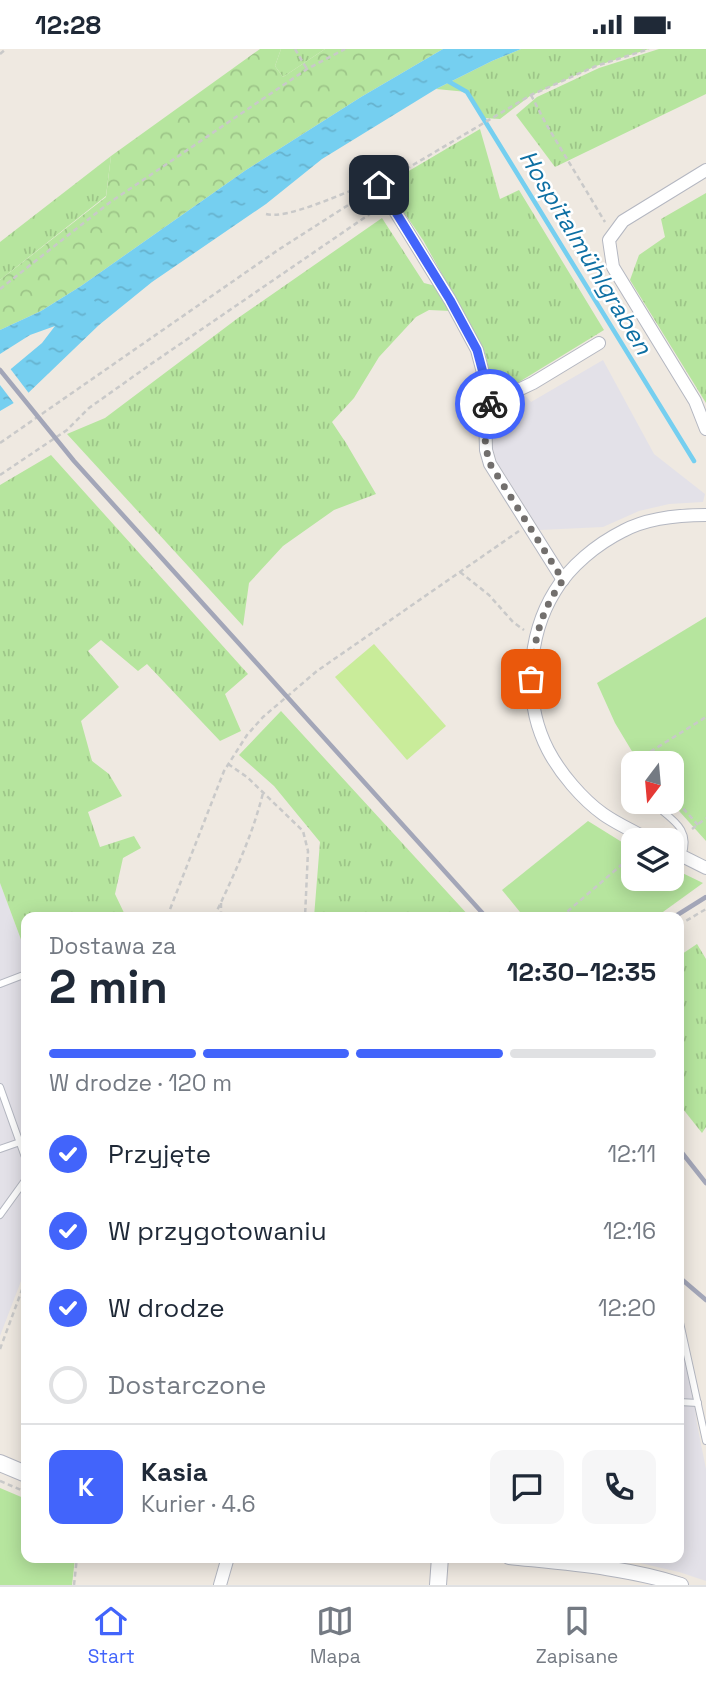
<!DOCTYPE html>
<html lang="pl">
<head>
<meta charset="utf-8">
<style>
	:root { --surface:#fff; --page:#f6f6f7; --text:#1f2937; --muted:#747a83; --line:#e0e1e3; --accent:#4264fb }
	body { margin:0; font-family:"Space Grotesk",sans-serif; background:var(--page); color:var(--text); height:100vh; display:flex; flex-direction:column; font-size:26px; white-space:nowrap }
	* { box-sizing:border-box; margin:0 }
	p { font-size:23px; color:var(--muted) }
	.icon { flex:none; width:38px; height:38px; fill:none; stroke:currentColor; stroke-width:2; stroke-linecap:round; stroke-linejoin:round }
	.map { position:relative; flex:1; overflow:hidden }
	.sheet { position:absolute; left:21px; top:863px; width:663px; height:651px; display:flex; flex-direction:column; background:var(--surface); border-radius:14px; box-shadow:0 4px 18px #0003 }
	.sheet>* { flex:none }
	.needle { width:46px; rotate:196deg }
	.fabs { position:absolute; left:621px; top:702px; display:grid; gap:14px }
	.fabs a { display:grid; place-items:center; width:63px; height:63px; border-radius:14px; background:var(--surface); box-shadow:0 4px 18px #0003; font-size:35px }
	.pin { position:absolute; display:grid; place-items:center; width:60px; height:60px; color:#fff; margin:-30px; border-radius:14px; box-shadow:0 4px 10px #0006 }
	.courier { position:absolute; display:grid; place-items:center; width:70px; height:70px; margin:-35px; border:5px solid #4264fb; border-radius:50%; background:#fff; color:#222; box-shadow:0 2px 9px #0007 }
	.overview em { font-style:normal; font-weight:800 }
	.overview div { display:flex; flex-direction:column-reverse }
	.overview { display:flex; align-items:center; justify-content:space-between; height:119px; padding:0 28px }
	h1 { font-size:46px; font-weight:800; line-height:52px }
	.bar { display:grid; grid-template-columns:repeat(4,1fr); gap:10px 7px; align-content:center; height:84px; padding:0 28px }
	.bar i { height:9px; border-radius:5px; background:var(--line) }
	.bar .on { background:var(--accent) }
	.bar p { grid-column:span 4 }
	.line { display:flex; align-items:center; gap:18px; padding:0 28px; border-top:2px solid var(--line) }
	.line div { flex:1 }
	.round { display:grid; place-items:center; flex:none; width:74px; height:74px; border-radius:14px; background:var(--page) }
	ol { padding:0 28px; list-style:none }
	li { display:flex; align-items:center; gap:21px; height:77px }
	li p { margin-inline-start:auto }
	li .icon { padding:7px; border-radius:50%; background:var(--accent); color:#fff; stroke-width:4 }
	li:last-child { color:var(--muted) }
	li i { width:38px; height:38px; border:4px solid var(--line); border-radius:50% }
	.status { display:flex; justify-content:space-between; align-items:center; height:49px; padding:0 35px; background:var(--surface); direction:ltr }
	.status svg { height:19px; fill:currentColor }
	.tab-bar { display:flex; justify-content:space-around; align-items:center; height:98px; border-top:2px solid var(--line); background:var(--surface); font-size:19px; color:var(--muted) }
	.tab-bar a { display:grid; justify-items:center; gap:4px }
	.tab-bar .on { color:var(--accent) }
	.map>svg:first-child { display:block }
</style>
</head>
<body>
<div class="status"><b>12:28</b><svg viewBox="0 0 49 12"><path d="M0 12V9h3v3zM5 12V6h3v6zM10 12V3h3v9zM15 12V0h3v12zM26 1h20v11H26zM47 4h2v5h-2z"/></svg></div>
<div class="map">
<svg width="706" height="1536" viewBox="0 0 706 1536">
	<defs>
		<pattern id="grass-tufts" width="24" height="20" patternUnits="userSpaceOnUse" patternTransform="scale(1.75)"><rect width="24" height="20" fill="#b6e59e"/><path d="M3 7l-1-3M5 7V3M7 7l1-3M15 17l-1-3M17 17v-4M19 17l1-3" fill="none" stroke="#9dc588"/></pattern>
		<pattern id="forest-crowns" width="20" height="18" patternUnits="userSpaceOnUse" patternTransform="scale(1.75)"><rect width="20" height="18" fill="#b6e59e"/><path d="M2 6a3 3 0 1 1 6 0M12 15a3 3 0 1 1 6 0" fill="none" stroke="#9dc588"/></pattern>
		<pattern id="water-ripples" width="26" height="14" patternUnits="userSpaceOnUse" patternTransform="scale(1.75)"><rect width="26" height="14" fill="#75cff0"/><path d="M2 4q2-2 4 0t4 0M15 11q2-2 4 0t4 0" fill="none" stroke="#66b2ce"/></pattern>
	</defs>
	<rect width="100%" height="100%" fill="#efe9e1"/>
	<g fill="#e3e1e8">
		<path d="M 603,311 L 654,405 L 705,445 L 703,453 L 669,455 L 639,462 L 603,478 L 540,481 L 497,413 L 493,400 L 492,382 L 494,362 L 524,345 L 531,353 Z"/>
		<path d="M 0,834 L 26,904 L 26,1219 L 0,1287 Z"/>
		<path d="M 679,1284 L 692,1339 L 697,1375 L 706,1420 L 706,1532 L 679,1523 L 618,1509 L 679,1508 Z"/>
	</g>
	<g fill="url(#grass-tufts)">
		<path d="M 281,0 L 325,0 L 283,28 L 275,17 Z"/>
		<path d="M 521,0 L 649,0 L 596,17 L 530,47 L 500,70 L 484,69 L 467,43 L 436,40 L 492,12 Z"/>
		<path d="M 659,0 L 706,0 L 706,45 L 555,118 L 516,66 L 537,48 L 599,19 Z"/>
		<path d="M 480,80 L 500,150 L 519,141 L 604,281 L 496,347 L 484,301 L 423,191 L 385,136 Z"/>
		<path d="M 111,107 L 106,147 L 0,231 L 0,193 Z"/>
		<path d="M 706,144 L 706,354 L 630,231 L 639,206 L 665,188 L 661,170 Z"/>
		<path d="M 382,169 L 424,234 L 436,237 L 451,262 L 429,261 L 416,268 L 379,308 L 354,349 L 332,373 L 346,394 L 376,445 L 334,461 L 283,497 L 249,534 L 243,577 L 67,385 L 105,369 L 238,269 Z"/>
		<path d="M 51,406 L 248,625 L 225,645 L 241,682 L 220,692 L 147,615 L 138,622 L 101,591 L 88,602 L 119,638 L 81,672 L 92,712 L 109,725 L 122,747 L 88,763 L 100,798 L 134,787 L 141,799 L 123,809 L 115,845 L 126,868 L 26,868 L 26,904 L 0,834 L 0,436 Z"/>
		<path d="M 281,662 L 459,856 L 470,868 L 314,868 L 320,793 L 274,737 L 239,706 Z"/>
		<path d="M 697,895 L 706,910 L 706,1078 L 702,1084 L 679,1055 L 679,907 Z"/>
	</g>
	<path fill="url(#forest-crowns)" d="M 260,0 L 281,0 L 275,17 L 283,28 L 325,0 L 443,0 L 361,48 L 246,121 L 81,237 L 41,262 L 0,281 L 0,231 L 106,148 L 111,107 Z"/>
	<g fill="#b6e59e">
		<path d="M 706,568 L 706,792 L 671,753 L 672,714 L 639,714 L 615,674 L 597,634 Z"/>
		<path d="M 588,772 L 633,800 L 634,830 L 672,830 L 672,819 L 703,834 L 656,868 L 524,868 L 502,841 Z"/>
		<path d="M 0,1439 L 26,1450 L 26,1508 L 75,1509 L 72,1536 L 0,1536 Z"/>
	</g>
	<path fill="#c9ec9a" d="M 374,595 L 446,677 L 407,711 L 335,628 Z"/>
	<path fill="url(#water-ripples)" d="M 443,0 L 521,0 L 492,12 L 436,40 L 322,110 L 266,155 L 152,233 L 99,276 L 24,348 L 0,362 L 0,329 L 42,294 L 55,277 L 30,286 L 0,305 L 0,281 L 41,262 L 81,237 L 246,121 L 361,48 Z"/>
	<path fill="#efe9e1" d="M 9,318 L 31,347 L 16,357 L 0,336 L 0,325 Z"/>
	<g fill="none" stroke-linecap="round" stroke-linejoin="round">
		<path stroke="#75cff0" stroke-width="4.5" d="M 446,31 L 467,43 L 694,412"/>
		<g stroke="#b4b7c1" stroke-width="8">
			<g id="service">
				<path d="M 654,755 C 672,771 692,780 682,807"/>
				<path d="M 0,935 L 26,925"/>
				<path d="M 0,1038 L 26,1111"/>
				<path d="M 0,1100 L 20,1093"/>
				<path d="M 0,1166 L 26,1130"/>
				<path d="M 679,1269 L 706,1392"/>
				<path d="M 679,1353 L 698,1354"/>
			</g>
		</g>
		<g stroke="#b4b7c1" stroke-width="14">
			<g id="minor">
				<path d="M 706,121 L 623,172 L 609,191 L 613,218 L 695,352 L 706,380"/>
				<path d="M 379,136 L 450,251 L 477,301 L 491,354 L 485,362 L 486,401 L 490,415 L 563,531"/>
				<path d="M 491,354 L 533,334 L 599,294"/>
				<path d="M 650,791 C 635,783 617,775 603,765 C 582,750 560,724 548,701 C 523,653 527,587 555,542 C 570,517 597,495 623,482 C 647,469 678,466 706,466"/>
				<path d="M 672,802 L 706,819"/>
				<path d="M 220,1536 L 228,1508"/>
			</g>
		</g>
		<g stroke="#b4b7c1" stroke-width="16">
			<path id="tertiary" d="M 509,1508 C 566,1514 626,1518 681,1536"/>
		</g>
		<g stroke="#b4b7c1" stroke-width="18">
			<g id="secondary">
				<path d="M 0,1414 L 26,1425"/>
				<path d="M 438,1536 L 440,1508"/>
			</g>
		</g>
		<g stroke="#c9c9c9" stroke-width="2.5" stroke-dasharray="5 3.5" stroke-linecap="butt">
			<path d="M 295,0 L 307,20"/>
			<path d="M 0,5 L 6,0"/>
			<path d="M 531,46 L 546,75 L 605,173"/>
			<path d="M 391,129 L 531,46 L 596,17 L 649,0"/>
			<path d="M 266,165 C 287,171 345,143 368,135"/>
			<path d="M 0,240 L 109,154 L 307,20 L 345,0"/>
			<path d="M 0,394 L 278,201 L 367,144"/>
			<path d="M 0,426 L 67,381 L 89,359 L 151,315 L 380,158"/>
			<path d="M 460,523 L 489,546 L 513,573 L 524,581"/>
			<path d="M 646,714 L 642,708 L 706,668"/>
			<path d="M 228,715 L 247,728 L 303,782 L 308,802 L 305,868"/>
			<path d="M 672,747 L 698,776"/>
			<path d="M 692,780 L 706,769"/>
			<path d="M 221,854 L 221,868"/>
			<path d="M 167,868 L 224,722 L 247,686 L 263,668 L 317,622 L 519,482"/>
			<path d="M 214,868 C 233,828 252,788 263,744"/>
			<path d="M 561,868 L 634,805"/>
			<path d="M 679,876 L 706,860"/>
			<path d="M 0,1300 L 26,1230"/>
			<path d="M 0,1432 L 26,1443"/>
			<path d="M 401,1508 L 418,1510 L 424,1515"/>
			<path d="M 74,1536 L 77,1508"/>
		</g>
		<use href="#service" stroke="#fff" stroke-width="6"/>
		<use href="#minor" stroke="#fff" stroke-width="12"/>
		<use href="#tertiary" stroke="#fff" stroke-width="14"/>
		<use href="#secondary" stroke="#fff" stroke-width="16"/>
		<g stroke="#a3a6b8" stroke-width="4.5">
			<path d="M 0,321 L 74,412 L 486,868"/>
			<path d="M 674,868 L 706,848"/>
			<path d="M 679,1100 L 706,1134"/>
			<path d="M 679,1228 L 706,1251"/>
		</g>
	</g>
	<g fill="none" stroke-linecap="round" stroke-linejoin="round">
		<path stroke="#726f6d" stroke-width="7" stroke-dasharray="0 12.6" d="M 490,355 C 481,369 485,400 490,415 L 563,531 C 540,563 534,591 531,630"/>
		<path stroke="#4264fb" stroke-width="9" d="M 379,136 L 450,251 L 477,301 L 491,354 L 490,355"/>
	</g>
	<g text-anchor="middle" dominant-baseline="central" stroke-width="5" stroke-linejoin="round" paint-order="stroke">
		<g font-size="24" font-style="italic" fill="#0d6fa3" stroke="#fff">
			<text transform="translate(586 203) rotate(59)">Hospitalmühlgraben</text>
		</g>
	</g>
</svg>
<div class="fabs">
<a><svg class="needle" viewBox="-14 -14 28 28"><path d="M0-13l5 13h-10z" fill="#e53935"/><path d="M0 13l5-13h-10z" fill="#747a83"/></svg></a>
<a><svg class="icon" aria-label="layers" viewBox="0 0 24 24"><path d="M12 4l9 5-9 5-9-5zM3 14l9 5 9-5"/></svg></a>
</div>
<div class="pin" style="left:531px;top:630px;background:#ea580c"><svg class="icon" aria-label="bag" viewBox="0 0 24 24"><path d="M5 8h14l-1 12H6zM9 8a3 3 0 0 1 6 0"/></svg></div>
<div class="pin" style="left:379px;top:136px;background:#1f2937"><svg class="icon" aria-label="home" viewBox="0 0 24 24"><path d="M3 11l9-7 9 7M6 9v11h12V9"/></svg></div>
<div class="courier" style="left:490px;top:355px"><svg class="icon" aria-label="bike" viewBox="0 0 24 24"><circle cx="6" cy="16" r="4"/><circle cx="18" cy="16" r="4"/><path d="M6 16l4-8h5l3 8M10 8l3 8H6M13 5h3"/></svg></div>
<section class="sheet">
<div class="overview"><div><h1>2 min</h1><p>Dostawa za</p></div><em>12:30–12:35</em></div>
<div class="bar"><i class="on"></i><i class="on"></i><i class="on"></i><i></i><p>W drodze · 120 m</p></div>
<ol>
<li><svg class="icon" aria-label="check" viewBox="0 0 24 24"><path d="M5 12l5 5 9-10"/></svg>Przyjęte<p>12:11</p></li>
<li><svg class="icon" aria-label="check" viewBox="0 0 24 24"><path d="M5 12l5 5 9-10"/></svg>W przygotowaniu<p>12:16</p></li>
<li><svg class="icon" aria-label="check" viewBox="0 0 24 24"><path d="M5 12l5 5 9-10"/></svg>W drodze<p>12:20</p></li>
<li><i></i>Dostarczone</li>
</ol>
<div class="line" style="height:126px"><b class="round" style="background:var(--accent);color:#fff">K</b><div><b>Kasia</b><p>Kurier · 4.6</p></div><a class="round"><svg class="icon" aria-label="chat" viewBox="0 0 24 24"><path d="M4 5h16v11H9l-5 4z"/></svg></a><a class="round"><svg class="icon" aria-label="phone" viewBox="0 0 24 24"><path d="M5 4h4l2 5-3 2q2 4 5 5l2-3 5 2v4C11 20 4 13 5 4z"/></svg></a></div>
</section>
</div>
<nav class="tab-bar">
<a class="on"><svg class="icon" aria-label="home" viewBox="0 0 24 24"><path d="M3 11l9-7 9 7M6 9v11h12V9"/></svg>Start</a>
<a><svg class="icon" aria-label="map" viewBox="0 0 24 24"><path d="M3 6l6-2 6 2 6-2v14l-6 2-6-2-6 2zM9 4v14M15 6v14"/></svg>Mapa</a>
<a><svg class="icon" aria-label="saved" viewBox="0 0 24 24"><path d="M7 4h10v16l-5-4-5 4z"/></svg>Zapisane</a>
</nav>
</body>
</html>
